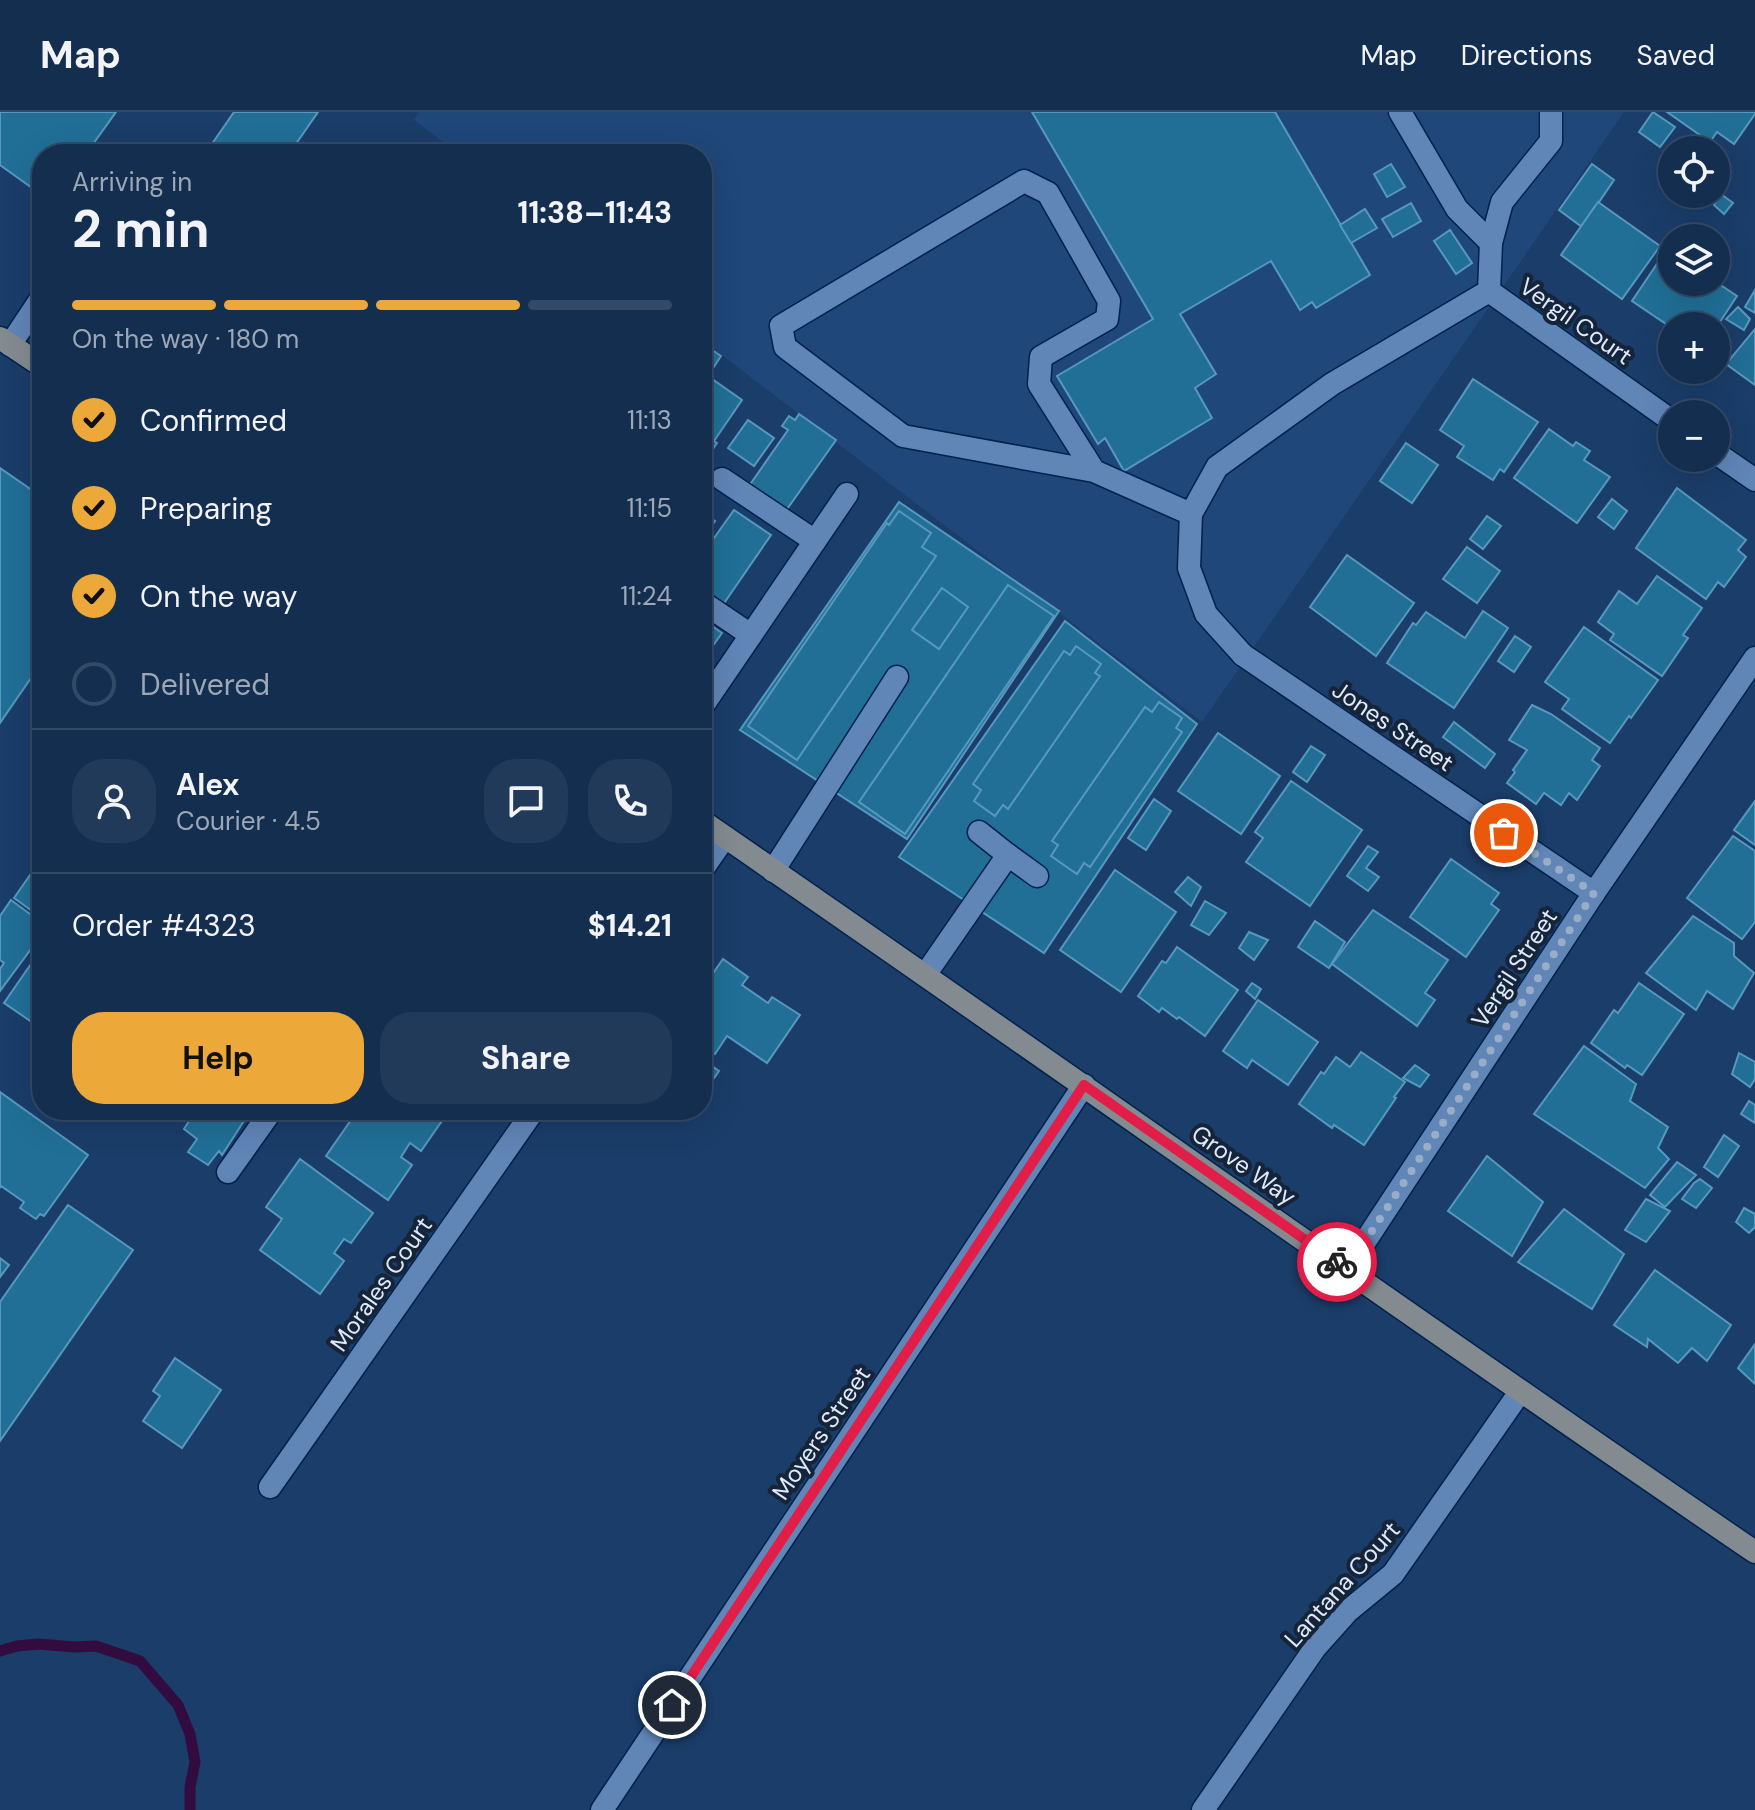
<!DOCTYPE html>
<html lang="en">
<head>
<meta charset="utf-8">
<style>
	:root { --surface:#142e4f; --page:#213a59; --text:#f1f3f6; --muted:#9da8b7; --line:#334a66; --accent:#eca93a }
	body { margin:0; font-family:"DM Sans",sans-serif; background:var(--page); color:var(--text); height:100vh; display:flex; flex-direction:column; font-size:30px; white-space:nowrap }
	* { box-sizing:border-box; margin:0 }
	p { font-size:26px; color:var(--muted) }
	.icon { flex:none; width:44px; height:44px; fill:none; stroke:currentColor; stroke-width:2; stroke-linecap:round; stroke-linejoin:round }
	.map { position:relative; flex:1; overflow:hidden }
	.details { position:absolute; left:32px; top:32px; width:680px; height:976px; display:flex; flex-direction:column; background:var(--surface); border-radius:32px; box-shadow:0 8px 32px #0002,0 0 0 2px var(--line) }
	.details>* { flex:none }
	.fabs { position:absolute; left:1658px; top:24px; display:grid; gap:16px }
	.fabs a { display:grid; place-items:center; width:72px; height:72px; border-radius:50%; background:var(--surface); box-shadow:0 8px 32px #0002,0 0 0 2px var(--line); font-size:40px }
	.pin { position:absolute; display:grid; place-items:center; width:68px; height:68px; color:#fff; margin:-34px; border:4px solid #fff; border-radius:50%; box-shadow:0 2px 8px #0007 }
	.courier { position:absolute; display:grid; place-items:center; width:80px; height:80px; margin:-40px; border:6px solid #e11d48; border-radius:50%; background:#fff; color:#222; box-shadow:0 2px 10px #0007 }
	.head em { font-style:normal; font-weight:700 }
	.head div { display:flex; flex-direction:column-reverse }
	.head { display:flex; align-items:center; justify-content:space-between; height:136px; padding:0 40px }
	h1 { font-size:52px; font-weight:700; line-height:60px }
	.bar { display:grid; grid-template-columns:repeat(4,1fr); gap:12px 8px; align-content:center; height:96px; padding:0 40px }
	.bar i { height:10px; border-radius:6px; background:var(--line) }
	.bar .active { background:var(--accent) }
	.bar p { grid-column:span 4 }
	.line { display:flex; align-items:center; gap:20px; padding:0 40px; border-top:2px solid var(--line) }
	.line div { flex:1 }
	.round { display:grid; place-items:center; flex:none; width:84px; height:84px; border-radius:32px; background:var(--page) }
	ol { padding:0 40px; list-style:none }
	li { display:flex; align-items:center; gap:24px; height:88px }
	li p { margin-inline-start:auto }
	li .icon { padding:8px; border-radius:50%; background:var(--accent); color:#111; stroke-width:4 }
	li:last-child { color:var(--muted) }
	li i { width:44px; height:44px; border:4px solid var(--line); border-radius:50% }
	.primary-button { display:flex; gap:16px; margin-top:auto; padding:16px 40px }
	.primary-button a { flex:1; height:92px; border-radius:32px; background:var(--accent); color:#111; font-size:32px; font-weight:700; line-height:92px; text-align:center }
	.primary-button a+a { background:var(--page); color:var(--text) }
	header { display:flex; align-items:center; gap:48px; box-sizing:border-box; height:112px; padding:0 40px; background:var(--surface); border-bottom:2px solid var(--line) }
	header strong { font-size:38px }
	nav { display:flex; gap:44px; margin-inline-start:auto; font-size:28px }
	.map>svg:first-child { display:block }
</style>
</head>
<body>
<header>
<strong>Map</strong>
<nav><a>Map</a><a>Directions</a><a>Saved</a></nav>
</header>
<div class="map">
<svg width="1755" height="1698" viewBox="0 0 1755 1698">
	<rect width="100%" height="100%" fill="#1a3d69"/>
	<path fill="#1f4779" d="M 419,0 L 1624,0 L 1202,610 L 702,228 L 702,42 L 459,42 L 414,8 Z"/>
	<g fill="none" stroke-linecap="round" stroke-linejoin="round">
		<path stroke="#320c3f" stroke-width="11" d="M 0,1539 L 17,1534 L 38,1532 L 74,1535 L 96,1534 L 140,1549 L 178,1593 L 190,1622 L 195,1650 L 190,1675 L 190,1698"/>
	</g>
	<g fill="#216f97" stroke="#5898be" stroke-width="2">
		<path d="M 0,0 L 116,0 L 86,42 L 42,42 L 42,83 L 0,53 Z"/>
		<path d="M 234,0 L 318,0 L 289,42 L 205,42 Z"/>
		<path d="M 1032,0 L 1275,0 L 1370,163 L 1316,196 L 1312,190 L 1300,198 L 1271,149 L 1180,202 L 1216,262 L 1195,276 L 1212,306 L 1124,359 L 1105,326 L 1098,332 L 1057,264 L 1153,207 Z"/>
		<path d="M 1653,0 L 1675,15 L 1660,35 L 1639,20 Z"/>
		<path d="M 1667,0 L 1755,0 L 1755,2 L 1734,32 L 1717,20 L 1710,30 Z"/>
		<path d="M 1391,52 L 1405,75 L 1387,85 L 1374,62 Z"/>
		<path d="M 1592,52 L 1614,68 L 1582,115 L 1559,98 Z"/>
		<path d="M 1721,82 L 1733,91 L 1724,102 L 1714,93 Z"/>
		<path d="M 1598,90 L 1660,134 L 1622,187 L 1561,143 Z"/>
		<path d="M 1411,91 L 1421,109 L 1393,125 L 1382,107 Z"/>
		<path d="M 1365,97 L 1377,116 L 1351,131 L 1340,113 Z"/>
		<path d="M 1450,118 L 1472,151 L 1456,162 L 1434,129 Z"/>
		<path d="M 1667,137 L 1672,140 L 1672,170 L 1716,170 L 1737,184 L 1716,216 L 1716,214 L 1672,214 L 1672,216 L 1632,189 Z"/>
		<path d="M 1755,178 L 1755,201 L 1745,195 Z"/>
		<path d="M 1738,195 L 1750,207 L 1744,218 L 1726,207 Z"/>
		<path d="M 1755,217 L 1755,273 L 1726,252 Z"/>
		<path d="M 702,231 L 721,244 L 708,264 L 742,288 L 714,329 L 717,331 L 702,353 Z"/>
		<path d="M 1473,267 L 1538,310 L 1504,360 L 1500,357 L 1493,368 L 1457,345 L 1464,334 L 1440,318 Z"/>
		<path d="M 799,302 L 836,328 L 785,400 L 749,374 L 788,318 L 782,314 L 789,304 L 795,308 Z"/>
		<path d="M 748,308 L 774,326 L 754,354 L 728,336 Z"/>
		<path d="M 1549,317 L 1573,334 L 1576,330 L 1590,339 L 1584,348 L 1610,365 L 1577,411 L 1514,366 Z"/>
		<path d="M 1406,331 L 1438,353 L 1412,391 L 1380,369 Z"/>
		<path d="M 0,356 L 42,385 L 42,550 L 0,611 Z"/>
		<path d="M 1677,376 L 1746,428 L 1738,438 L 1746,445 L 1724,475 L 1718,470 L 1706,487 L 1636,436 Z"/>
		<path d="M 1612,387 L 1627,399 L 1614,417 L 1598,405 Z"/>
		<path d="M 899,390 L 1059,499 L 907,727 L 740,618 Z"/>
		<path d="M 734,398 L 771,423 L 720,497 L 702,484 L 702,443 Z"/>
		<path d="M 899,399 L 931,421 L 922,435 L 936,444 L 797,648 L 748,614 L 887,411 L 889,413 Z"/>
		<path d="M 702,400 L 715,409 L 702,429 Z"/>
		<path d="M 1487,404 L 1501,414 L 1483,437 L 1470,427 Z"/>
		<path d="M 1467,435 L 1500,459 L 1477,491 L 1443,467 Z"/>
		<path d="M 1347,443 L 1414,491 L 1376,544 L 1310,495 Z"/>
		<path d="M 1657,464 L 1702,496 L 1683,523 L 1688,526 L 1662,564 L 1610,528 L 1614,522 L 1598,510 L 1619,479 L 1637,492 Z"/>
		<path d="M 1008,473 L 1054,504 L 905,722 L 859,690 Z"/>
		<path d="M 942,476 L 968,495 L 939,537 L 912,518 Z"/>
		<path d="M 1483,499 L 1508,516 L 1454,596 L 1387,551 L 1413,511 L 1416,513 L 1426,500 L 1465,526 Z"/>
		<path d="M 702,507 L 722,521 L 702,549 Z"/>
		<path d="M 1065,509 L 1197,612 L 1044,841 L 899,745 Z"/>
		<path d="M 1584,515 L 1658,568 L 1631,606 L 1629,604 L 1610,631 L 1562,597 L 1569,587 L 1545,570 Z"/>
		<path d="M 1515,524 L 1531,535 L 1514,560 L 1498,549 Z"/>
		<path d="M 1076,534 L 1101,552 L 1095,561 L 1100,564 L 1008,697 L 1003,693 L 995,704 L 974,689 L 981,678 L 973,672 L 1064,539 L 1070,543 Z"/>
		<path d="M 1159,590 L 1182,606 L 1176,616 L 1182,620 L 1090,755 L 1084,751 L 1077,762 L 1051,744 L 1058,733 L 1052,729 L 1145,595 L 1152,600 Z"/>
		<path d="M 1532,593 L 1551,602 L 1600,636 L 1592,648 L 1600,654 L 1577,688 L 1569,681 L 1561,693 L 1544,681 L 1536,692 L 1507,671 L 1515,660 L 1513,658 L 1527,638 L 1509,628 Z"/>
		<path d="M 1454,610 L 1495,642 L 1485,656 L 1443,625 Z"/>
		<path d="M 1218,621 L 1280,664 L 1241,722 L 1178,679 Z"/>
		<path d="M 1311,634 L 1325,643 L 1307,670 L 1293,660 Z"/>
		<path d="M 1291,669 L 1362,718 L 1310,794 L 1246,750 L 1263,726 L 1255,720 Z"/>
		<path d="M 1154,687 L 1171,699 L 1146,738 L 1128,726 Z"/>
		<path d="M 1755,689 L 1755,733 L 1734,718 Z"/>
		<path d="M 1733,724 L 1755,739 L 1755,810 L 1742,827 L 1687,786 Z"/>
		<path d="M 1368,734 L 1378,740 L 1366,756 L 1379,765 L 1368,779 L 1347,764 Z"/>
		<path d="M 42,746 L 42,806 L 14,786 Z"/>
		<path d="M 1451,747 L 1499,781 L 1491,792 L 1499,798 L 1466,845 L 1410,805 Z"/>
		<path d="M 1115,758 L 1176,800 L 1121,880 L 1060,838 Z"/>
		<path d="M 1188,765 L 1201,775 L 1191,794 L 1175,780 Z"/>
		<path d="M 11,788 L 42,811 L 42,822 L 0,879 L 0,857 L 4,851 L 0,848 L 0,804 Z"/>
		<path d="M 1205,789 L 1226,801 L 1209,823 L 1191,813 Z"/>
		<path d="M 1373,798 L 1448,848 L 1425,881 L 1435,888 L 1417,914 L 1332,852 Z"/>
		<path d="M 1693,804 L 1734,831 L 1734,844 L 1754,861 L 1733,897 L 1707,879 L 1696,898 L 1646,861 Z"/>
		<path d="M 1315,809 L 1345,830 L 1329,856 L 1298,835 Z"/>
		<path d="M 1249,820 L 1268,828 L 1254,848 L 1239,836 Z"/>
		<path d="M 1177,835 L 1238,878 L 1205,924 L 1179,905 L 1177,907 L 1162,896 L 1159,900 L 1138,884 L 1162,849 L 1166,851 Z"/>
		<path d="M 42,836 L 42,917 L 4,891 Z"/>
		<path d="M 723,847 L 748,865 L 742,873 L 768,891 L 772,885 L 800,903 L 767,951 L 727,924 L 715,942 L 702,933 L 702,910 L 704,907 L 702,906 L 702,877 Z"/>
		<path d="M 1252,871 L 1261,877 L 1255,887 L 1246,879 Z"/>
		<path d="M 1639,871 L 1684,902 L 1642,963 L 1627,953 L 1625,956 L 1591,931 L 1614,898 L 1618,901 Z"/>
		<path d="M 1258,888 L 1318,930 L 1288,973 L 1252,948 L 1247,956 L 1223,939 Z"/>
		<path d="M 1584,934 L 1636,972 L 1630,989 L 1668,1015 L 1658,1036 L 1669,1047 L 1645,1076 L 1534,1002 Z"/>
		<path d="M 1361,940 L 1405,970 L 1394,985 L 1396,986 L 1364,1033 L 1334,1013 L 1332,1016 L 1299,992 L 1321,960 L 1324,962 L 1336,945 L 1350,955 Z"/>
		<path d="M 1739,941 L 1755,950 L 1755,967 L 1750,975 L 1732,962 Z"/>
		<path d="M 702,947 L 719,959 L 702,983 Z"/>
		<path d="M 1415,953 L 1429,963 L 1420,975 L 1403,966 Z"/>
		<path d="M 0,980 L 88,1043 L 44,1104 L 40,1102 L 36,1107 L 20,1096 L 24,1090 L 1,1074 L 0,1076 Z"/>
		<path d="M 1749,989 L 1755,993 L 1755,1011 L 1741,1002 Z"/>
		<path d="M 196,998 L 251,998 L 222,1043 L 219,1039 L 208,1053 L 188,1040 L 197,1027 L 184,1017 Z"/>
		<path d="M 358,998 L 432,998 L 444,1006 L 421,1039 L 410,1031 L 401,1045 L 412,1053 L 388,1088 L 326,1044 Z"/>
		<path d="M 1724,1023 L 1739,1034 L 1718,1065 L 1704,1055 Z"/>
		<path d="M 1487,1044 L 1543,1090 L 1512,1144 L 1448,1099 Z"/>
		<path d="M 300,1047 L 373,1101 L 351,1131 L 344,1127 L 334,1141 L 344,1149 L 320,1182 L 260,1138 L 282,1107 L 266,1095 Z"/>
		<path d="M 1677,1050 L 1696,1063 L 1665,1095 L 1650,1083 Z"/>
		<path d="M 1700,1067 L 1712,1076 L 1696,1096 L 1682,1087 L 1694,1071 Z"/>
		<path d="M 1646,1087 L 1670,1099 L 1646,1130 L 1625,1118 Z"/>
		<path d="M 68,1093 L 133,1138 L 0,1329 L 0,1190 Z"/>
		<path d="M 1744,1096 L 1755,1102 L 1755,1115 L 1749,1121 L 1736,1110 Z"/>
		<path d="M 1564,1097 L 1624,1142 L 1592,1197 L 1518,1150 Z"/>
		<path d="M 0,1146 L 9,1153 L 0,1165 Z"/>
		<path d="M 1655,1158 L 1731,1213 L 1707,1249 L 1692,1236 L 1678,1251 L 1648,1227 L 1647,1235 L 1614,1213 Z"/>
		<path d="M 1755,1232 L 1755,1272 L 1738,1256 Z"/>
		<path d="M 175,1246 L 221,1278 L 182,1336 L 143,1309 L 160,1284 L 153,1279 Z"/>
	</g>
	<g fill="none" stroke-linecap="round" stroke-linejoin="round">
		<g stroke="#00224c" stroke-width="25">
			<g id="service">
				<path d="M 1400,0 L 1457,97 L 1491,131"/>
				<path d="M 10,233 L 42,185"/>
				<path d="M 1094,359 L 1039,272 L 1041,245 L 1107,207 L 1109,189 L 1048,81 L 1024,69 L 781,214 L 785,235 L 903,324 L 1094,359 L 1191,402"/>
				<path d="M 722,367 L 815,429"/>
				<path d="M 702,490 L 751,523"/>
				<path d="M 1243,543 L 1206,502 L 1189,456 L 1191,402 L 1217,355 L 1332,272 L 1489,179 L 1491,131 L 1502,90 L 1551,29 L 1551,0"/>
				<path d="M 702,595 L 847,382"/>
				<path d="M 1008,743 L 1037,764"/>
				<path d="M 773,759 L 897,565"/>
				<path d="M 925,863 L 1008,743 L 979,720"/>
				<path d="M 228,1060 L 272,998"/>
			</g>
		</g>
		<g stroke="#00224c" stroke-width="25">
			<g id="minor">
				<path d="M 1489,179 L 1672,309"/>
				<path d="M 1716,341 L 1755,368"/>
				<path d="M 1243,543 L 1594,781"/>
				<path d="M 702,758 L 725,725"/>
				<path d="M 1347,1157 L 1594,781 L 1755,546"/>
				<path d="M 270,1375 L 534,998"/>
				<path d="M 602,1698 L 1084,973"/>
				<path d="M 1203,1698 L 1315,1536 L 1348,1499 L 1393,1462 L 1520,1280"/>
			</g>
		</g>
		<g stroke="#00224c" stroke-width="25">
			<g id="secondary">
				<path d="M 0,226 L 42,254"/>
				<path d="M 702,709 C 1054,951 1402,1200 1755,1440"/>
			</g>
		</g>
		<use href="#service" stroke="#6085b7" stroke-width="22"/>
		<use href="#minor" stroke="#6085b7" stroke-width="22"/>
		<use href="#secondary" stroke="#838b90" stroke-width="22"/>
	</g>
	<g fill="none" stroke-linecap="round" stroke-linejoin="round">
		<path stroke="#99adc8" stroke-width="8" stroke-dasharray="0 14.4" d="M 1337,1150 L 1347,1157 L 1594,781 L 1504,721"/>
		<path stroke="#e11d48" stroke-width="10" d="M 672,1593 L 1084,973 L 1337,1150"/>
	</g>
	<g text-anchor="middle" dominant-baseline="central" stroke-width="8" stroke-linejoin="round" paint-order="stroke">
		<g font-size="24" fill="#deeafb" stroke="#152438">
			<text transform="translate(1576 209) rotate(35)">Vergil Court</text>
			<text transform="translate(1393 614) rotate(34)">Jones Street</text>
			<text transform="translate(1514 856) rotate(-57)">Vergil Street</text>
			<text transform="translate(1244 1053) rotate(35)">Grove Way</text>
			<text transform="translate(381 1172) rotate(-55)">Morales Court</text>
			<text transform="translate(821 1321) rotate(-56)">Moyers Street</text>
			<text transform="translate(1342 1472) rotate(-48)">Lantana Court</text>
		</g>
	</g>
</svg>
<div class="fabs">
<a><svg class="icon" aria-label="locate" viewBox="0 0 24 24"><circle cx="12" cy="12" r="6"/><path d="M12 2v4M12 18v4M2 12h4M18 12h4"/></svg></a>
<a><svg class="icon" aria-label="layers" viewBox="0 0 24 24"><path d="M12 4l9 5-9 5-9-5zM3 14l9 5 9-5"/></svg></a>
<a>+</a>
<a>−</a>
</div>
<div class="pin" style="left:1504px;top:721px;background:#ea580c"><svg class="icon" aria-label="bag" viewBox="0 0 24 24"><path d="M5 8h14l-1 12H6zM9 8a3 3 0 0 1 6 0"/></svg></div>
<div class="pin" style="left:672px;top:1593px;background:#1f2937"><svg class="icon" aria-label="home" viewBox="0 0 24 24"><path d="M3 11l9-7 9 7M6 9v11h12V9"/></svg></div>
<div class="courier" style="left:1337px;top:1150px"><svg class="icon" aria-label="bike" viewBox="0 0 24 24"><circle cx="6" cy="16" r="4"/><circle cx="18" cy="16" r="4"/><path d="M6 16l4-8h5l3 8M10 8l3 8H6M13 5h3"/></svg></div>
<section class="details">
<div class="head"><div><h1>2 min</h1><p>Arriving in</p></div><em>11:38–11:43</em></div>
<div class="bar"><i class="active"></i><i class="active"></i><i class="active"></i><i></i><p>On the way · 180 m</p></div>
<ol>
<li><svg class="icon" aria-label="check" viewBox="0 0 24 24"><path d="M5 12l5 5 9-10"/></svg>Confirmed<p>11:13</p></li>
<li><svg class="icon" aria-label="check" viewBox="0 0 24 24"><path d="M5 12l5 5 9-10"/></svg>Preparing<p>11:15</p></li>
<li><svg class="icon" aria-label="check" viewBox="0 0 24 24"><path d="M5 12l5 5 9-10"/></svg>On the way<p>11:24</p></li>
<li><i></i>Delivered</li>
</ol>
<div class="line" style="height:144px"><a class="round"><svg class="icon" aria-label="person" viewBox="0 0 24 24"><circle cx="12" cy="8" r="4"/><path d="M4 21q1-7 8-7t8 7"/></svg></a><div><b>Alex</b><p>Courier · 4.5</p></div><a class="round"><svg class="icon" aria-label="chat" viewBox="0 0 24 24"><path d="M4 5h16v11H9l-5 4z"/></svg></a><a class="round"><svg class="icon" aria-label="phone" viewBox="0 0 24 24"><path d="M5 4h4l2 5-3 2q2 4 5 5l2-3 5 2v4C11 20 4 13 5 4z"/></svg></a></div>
<div class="line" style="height:104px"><div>Order #4323</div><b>$14.21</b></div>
<div class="primary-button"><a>Help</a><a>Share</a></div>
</section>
</div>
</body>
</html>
